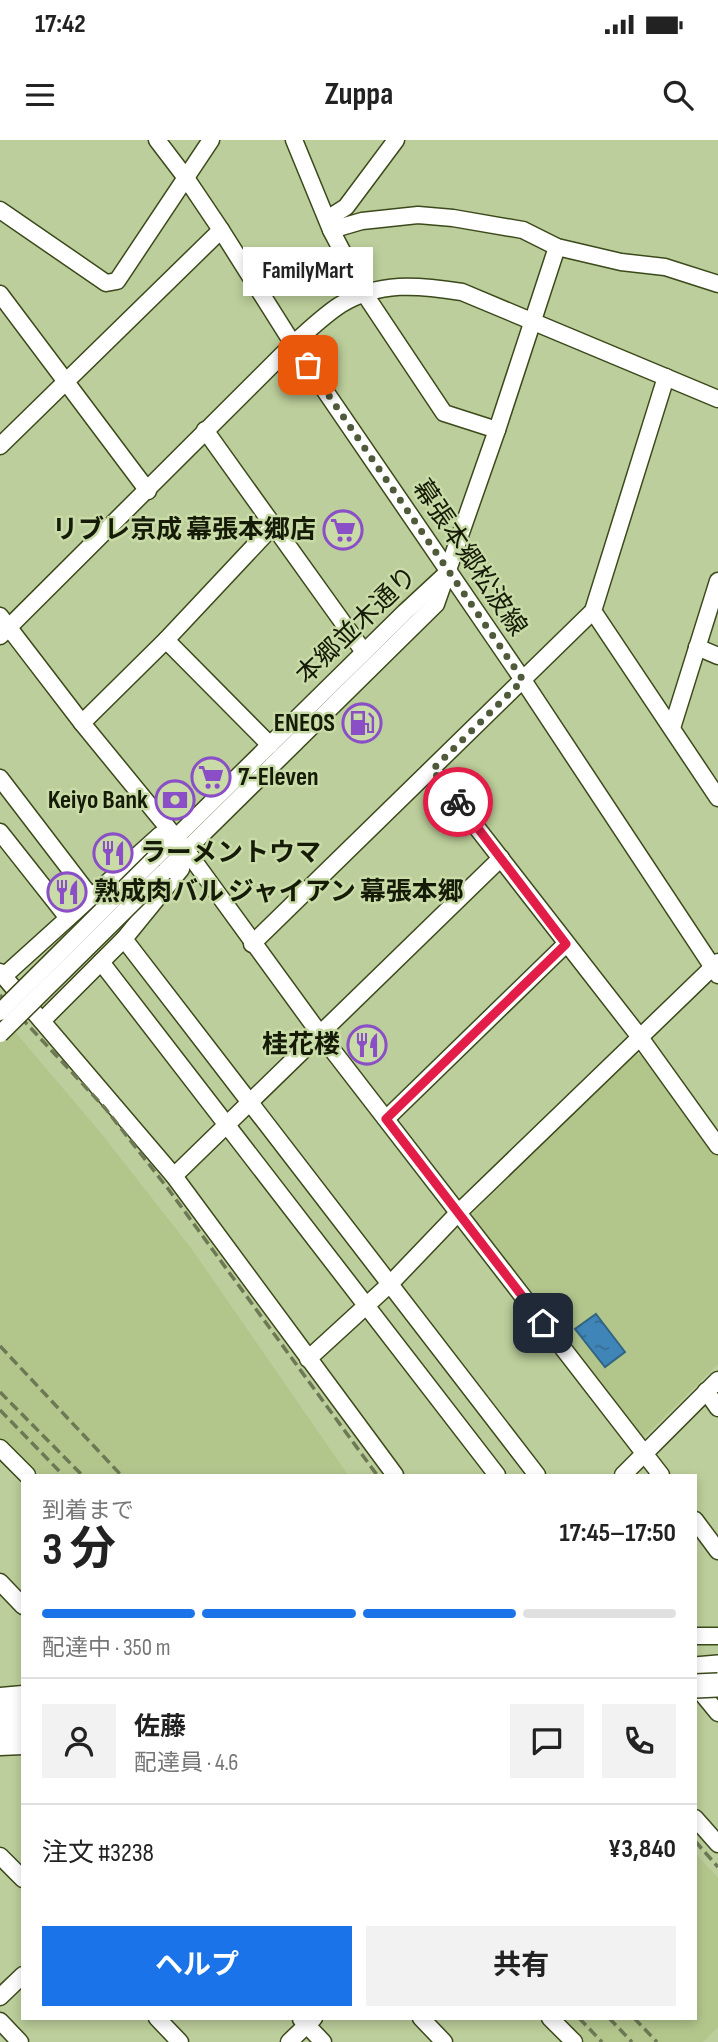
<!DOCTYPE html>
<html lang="ja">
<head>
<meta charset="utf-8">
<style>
	:root { --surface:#fff; --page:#f2f2f2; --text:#222; --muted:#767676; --line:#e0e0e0; --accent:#1a73e8 }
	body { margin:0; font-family:"Sofia Sans Condensed","Noto Sans JP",sans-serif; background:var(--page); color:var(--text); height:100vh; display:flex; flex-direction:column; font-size:26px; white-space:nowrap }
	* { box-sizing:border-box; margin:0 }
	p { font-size:23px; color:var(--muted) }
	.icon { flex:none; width:38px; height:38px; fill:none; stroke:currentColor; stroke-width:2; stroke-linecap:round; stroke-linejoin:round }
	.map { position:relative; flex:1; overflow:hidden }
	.panel { position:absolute; left:21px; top:1334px; width:676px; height:546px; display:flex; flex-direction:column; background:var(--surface); border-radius:0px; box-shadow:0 4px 10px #0003 }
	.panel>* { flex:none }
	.pin { position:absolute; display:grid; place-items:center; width:60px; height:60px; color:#fff; margin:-30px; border-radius:14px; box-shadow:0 4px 10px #0006 }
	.courier { position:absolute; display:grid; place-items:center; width:70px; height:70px; margin:-35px; border:5px solid #e11d48; border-radius:50%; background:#fff; color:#222; box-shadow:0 2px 9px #0007 }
	.bubble { position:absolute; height:49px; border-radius:0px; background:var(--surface); box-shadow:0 4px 10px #0003; font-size:23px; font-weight:700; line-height:49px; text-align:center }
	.overview em { font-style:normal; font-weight:700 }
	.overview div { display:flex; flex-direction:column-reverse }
	.overview { display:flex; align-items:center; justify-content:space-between; height:119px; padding:0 21px }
	h1 { font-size:46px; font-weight:700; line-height:52px }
	.bar { display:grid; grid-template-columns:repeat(4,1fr); gap:10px 7px; align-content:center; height:84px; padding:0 21px }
	.bar i { height:9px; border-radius:5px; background:var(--line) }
	.bar .active { background:var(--accent) }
	.bar p { grid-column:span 4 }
	.line { display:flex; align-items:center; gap:18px; padding:0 21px; border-top:2px solid var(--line) }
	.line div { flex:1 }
	.round { display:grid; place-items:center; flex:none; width:74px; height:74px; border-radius:0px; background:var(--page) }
	.action { display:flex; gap:14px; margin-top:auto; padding:14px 21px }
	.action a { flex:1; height:80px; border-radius:0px; background:var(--accent); color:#fff; font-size:28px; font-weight:700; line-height:80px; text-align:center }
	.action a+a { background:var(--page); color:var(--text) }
	.status { display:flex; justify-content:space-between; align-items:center; height:49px; padding:0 35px; background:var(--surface); direction:ltr }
	.status svg { height:19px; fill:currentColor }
	header { display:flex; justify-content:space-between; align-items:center; height:91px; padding:0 21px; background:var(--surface); font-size:32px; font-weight:700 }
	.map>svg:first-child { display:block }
</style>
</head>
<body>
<div class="status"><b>17:42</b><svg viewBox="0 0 49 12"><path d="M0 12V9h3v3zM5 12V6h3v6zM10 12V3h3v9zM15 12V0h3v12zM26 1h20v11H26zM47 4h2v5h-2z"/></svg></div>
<header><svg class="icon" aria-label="menu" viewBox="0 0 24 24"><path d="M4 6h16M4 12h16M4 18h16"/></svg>Zuppa<svg class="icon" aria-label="search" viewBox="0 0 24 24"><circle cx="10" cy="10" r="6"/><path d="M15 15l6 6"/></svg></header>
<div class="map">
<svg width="718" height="1902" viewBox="0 0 718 1902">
	<defs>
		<pattern id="water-ripples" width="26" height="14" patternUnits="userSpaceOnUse" patternTransform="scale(1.75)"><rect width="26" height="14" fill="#4085b8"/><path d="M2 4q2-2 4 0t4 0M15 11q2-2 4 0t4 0" fill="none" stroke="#346c94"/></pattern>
	</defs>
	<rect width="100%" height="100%" fill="#bcce9b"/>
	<g fill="#b2c68c">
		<path d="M 0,874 L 100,992 L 191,1108 L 348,1335 L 35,1335 L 0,1299 Z"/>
		<path d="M 635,914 L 645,916 L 718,1016 L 718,1224 L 645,1296 L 636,1295 L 473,1083 L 473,1073 Z"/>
		<path d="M 695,1713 L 718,1738 L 718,1887 L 703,1902 L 583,1902 L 560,1878 L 695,1878 Z"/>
	</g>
	<path fill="url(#water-ripples)" stroke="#336583" stroke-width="2" d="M 596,1174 L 625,1212 L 605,1227 L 575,1189 Z"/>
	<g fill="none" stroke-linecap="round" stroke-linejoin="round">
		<g stroke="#3b491b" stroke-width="19">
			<g id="minor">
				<path d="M 157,0 L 186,38 L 221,90 L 293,204 L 523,540 L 718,835"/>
				<path d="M 294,0 L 331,90 L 364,153 L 444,273 L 497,290"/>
				<path d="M 0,70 L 106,143 L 117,141 L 211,0"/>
				<path d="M 327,79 L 346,67 L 396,0"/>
				<path d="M 331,90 L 362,81 L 418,75 L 453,78 L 523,90 L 557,107 L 621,122 L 665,127 L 718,144"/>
				<path d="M 0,154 L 148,351"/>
				<path d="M 205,290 L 364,512"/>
				<path d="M 0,306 L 221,90"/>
				<path d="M 593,471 L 718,658"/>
				<path d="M 0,476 L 82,583 L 186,710 L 320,894 L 661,1335"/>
				<path d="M 0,496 L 293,204 C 308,191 323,176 340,165 C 379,141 418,145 462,152 L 718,259"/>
				<path d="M 166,500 L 270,605"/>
				<path d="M 697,507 L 718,516"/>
				<path d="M 82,583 L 166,500 L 273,386"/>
				<path d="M 672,588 L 718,441"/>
				<path d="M 432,630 L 639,896 L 718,1006"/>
				<path d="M 0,638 L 91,757"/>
				<path d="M 0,692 L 68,778"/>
				<path d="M 154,719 L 405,472 L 446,434"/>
				<path d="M 164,732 L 436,464 L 497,290 L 557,107"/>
				<path d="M 124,799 L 537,1335"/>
				<path d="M 252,804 L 593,471 L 666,237"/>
				<path d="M 101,822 L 497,1335"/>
				<path d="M 0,832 L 174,1036 L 395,1335"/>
				<path d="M 4,836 L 160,695 L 176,698"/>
				<path d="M 42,881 L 124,799 L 181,729 L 182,723"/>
				<path d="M 386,979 L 566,804"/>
				<path d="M 174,1036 L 501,718"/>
				<path d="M 308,1219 L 391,1143 L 458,1073 L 718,822"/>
				<path d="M 706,1251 L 718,1268"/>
				<path d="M 0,1308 L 27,1335"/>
				<path d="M 623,1335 L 718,1240"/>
				<path d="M 695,1380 L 718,1411"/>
				<path d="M 0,1442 L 23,1466"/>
				<path d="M 695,1496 L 718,1496"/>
				<path d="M 695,1545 L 718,1573"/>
				<path d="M 0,1556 L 23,1554"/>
				<path d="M 0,1607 L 23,1606"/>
				<path d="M 695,1678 L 718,1704"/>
				<path d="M 0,1716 L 23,1739"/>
				<path d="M 0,1857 L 23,1835"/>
				<path d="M 157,1878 L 180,1902"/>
				<path d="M 421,1878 L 444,1902"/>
				<path d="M 550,1878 L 574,1902"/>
				<path d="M 301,1879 L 323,1902"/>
				<path d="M 0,1881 L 20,1902"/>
				<path d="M 289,1902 L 314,1878"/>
			</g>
		</g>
		<g stroke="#3b491b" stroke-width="26">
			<g id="highway">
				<path d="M 695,1529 L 718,1527"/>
				<path d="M 0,1571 L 23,1569"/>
				<path d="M 0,1590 L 23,1589"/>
			</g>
		</g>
		<use href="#minor" stroke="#fff" stroke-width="16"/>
		<use href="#highway" stroke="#fff" stroke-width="23"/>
		<g stroke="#6d7955" stroke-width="3.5" stroke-dasharray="10 5" stroke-linecap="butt">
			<path d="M 0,855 L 105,968 L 169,1050 L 377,1335"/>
			<path d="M 0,1206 L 121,1335"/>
			<path d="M 0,1252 L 82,1335"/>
			<path d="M 0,1270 L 63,1335"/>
			<path d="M 695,1701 L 718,1727"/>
			<path d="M 579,1878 L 602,1902"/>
			<path d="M 609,1878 L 632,1902"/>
			<path d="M 634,1878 L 657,1902"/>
		</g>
		<g stroke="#3b491b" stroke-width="19" stroke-linecap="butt">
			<g id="minor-bridge">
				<path d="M 0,872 L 154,719"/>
				<path d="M 0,894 L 164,732"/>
			</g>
		</g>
		<g stroke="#3b491b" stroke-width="26" stroke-linecap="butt">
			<path id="highway-bridge" d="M 695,1546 L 718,1545"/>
		</g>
		<use href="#minor-bridge" stroke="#fff" stroke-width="16"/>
		<use href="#highway-bridge" stroke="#fff" stroke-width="23"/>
	</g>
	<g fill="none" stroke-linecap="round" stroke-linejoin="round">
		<path stroke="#4f5a3b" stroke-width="7" stroke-dasharray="0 12.6" d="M 308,225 L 523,540 L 432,630 L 458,662"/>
		<path stroke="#e11d48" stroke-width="9" d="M 458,662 L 566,804 L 386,979 L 543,1183"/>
	</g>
	<defs>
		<g id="supermarket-ring" transform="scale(2.0125)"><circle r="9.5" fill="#c9dba7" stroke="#8a4fc6" stroke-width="1.5"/><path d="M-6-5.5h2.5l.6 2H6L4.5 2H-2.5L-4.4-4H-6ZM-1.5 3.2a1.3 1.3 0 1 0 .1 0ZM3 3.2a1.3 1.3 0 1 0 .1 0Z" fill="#8a4fc6"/></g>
		<g id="fuel-ring" transform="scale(2.0125)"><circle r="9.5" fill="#c9dba7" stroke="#8a4fc6" stroke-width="1.5"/><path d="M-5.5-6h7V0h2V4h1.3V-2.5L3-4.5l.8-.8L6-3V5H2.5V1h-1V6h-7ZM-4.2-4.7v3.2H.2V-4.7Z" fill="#8a4fc6"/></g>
		<g id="bank-ring" transform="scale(2.0125)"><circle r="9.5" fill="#c9dba7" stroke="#8a4fc6" stroke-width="1.5"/><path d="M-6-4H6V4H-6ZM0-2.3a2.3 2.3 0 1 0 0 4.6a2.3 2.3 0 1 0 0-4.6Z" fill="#8a4fc6"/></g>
		<g id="restaurant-ring" transform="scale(2.0125)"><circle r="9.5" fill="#c9dba7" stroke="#8a4fc6" stroke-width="1.5"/><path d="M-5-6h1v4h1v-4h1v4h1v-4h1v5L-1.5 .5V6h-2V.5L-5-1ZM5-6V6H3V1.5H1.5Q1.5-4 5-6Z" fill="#8a4fc6"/></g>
	</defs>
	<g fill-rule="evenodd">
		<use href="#supermarket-ring" x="343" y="390"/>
		<use href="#fuel-ring" x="362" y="583"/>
		<use href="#supermarket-ring" x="211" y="637"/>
		<use href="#bank-ring" x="175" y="660"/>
		<use href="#restaurant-ring" x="113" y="713"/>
		<use href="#restaurant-ring" x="67" y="752"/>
		<use href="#restaurant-ring" x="367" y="905"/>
	</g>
	<g text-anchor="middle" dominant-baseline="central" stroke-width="5" stroke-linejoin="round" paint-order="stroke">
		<g font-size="26" font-weight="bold" fill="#151b07" stroke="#c9dba7" text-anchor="end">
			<text x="316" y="390">リブレ京成 幕張本郷店</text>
			<text x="335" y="583">ENEOS</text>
			<text x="238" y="637" text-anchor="start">7-Eleven</text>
			<text x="148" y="660">Keiyo Bank</text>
			<text x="140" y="713" text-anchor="start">ラーメントウマ</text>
			<text x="94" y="752" text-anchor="start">熟成肉バル ジャイアン 幕張本郷</text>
			<text x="340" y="905">桂花楼</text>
		</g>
		<g font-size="26" fill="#151b07" stroke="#c9dba7">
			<text transform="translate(469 418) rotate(56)">幕張本郷松波線</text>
			<text transform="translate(357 486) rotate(-44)">本郷並木通り</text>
		</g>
	</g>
</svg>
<div class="pin" style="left:308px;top:225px;background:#ea580c"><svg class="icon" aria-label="bag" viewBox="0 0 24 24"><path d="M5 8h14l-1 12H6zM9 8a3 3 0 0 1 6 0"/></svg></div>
<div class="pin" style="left:543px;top:1183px;background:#1f2937"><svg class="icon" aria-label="home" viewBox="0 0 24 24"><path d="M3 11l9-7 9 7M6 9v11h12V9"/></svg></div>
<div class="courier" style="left:458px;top:662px"><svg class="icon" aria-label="bike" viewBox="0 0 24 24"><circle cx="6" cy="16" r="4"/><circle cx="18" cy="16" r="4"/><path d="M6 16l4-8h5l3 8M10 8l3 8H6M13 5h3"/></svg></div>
<div class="bubble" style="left:243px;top:107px;width:130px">FamilyMart</div>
<section class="panel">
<div class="overview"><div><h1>3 分</h1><p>到着まで</p></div><em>17:45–17:50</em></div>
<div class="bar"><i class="active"></i><i class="active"></i><i class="active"></i><i></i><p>配達中 · 350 m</p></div>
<div class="line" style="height:126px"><a class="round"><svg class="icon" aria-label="person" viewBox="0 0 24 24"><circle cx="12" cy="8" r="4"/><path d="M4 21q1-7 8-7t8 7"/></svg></a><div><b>佐藤</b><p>配達員 · 4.6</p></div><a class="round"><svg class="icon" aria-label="chat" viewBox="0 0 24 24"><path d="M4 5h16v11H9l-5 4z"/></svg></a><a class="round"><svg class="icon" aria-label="phone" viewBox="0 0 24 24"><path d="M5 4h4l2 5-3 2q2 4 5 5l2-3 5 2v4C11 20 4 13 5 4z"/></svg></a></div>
<div class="line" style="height:91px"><div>注文 #3238</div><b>¥3,840</b></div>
<div class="action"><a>ヘルプ</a><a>共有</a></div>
</section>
</div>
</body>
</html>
